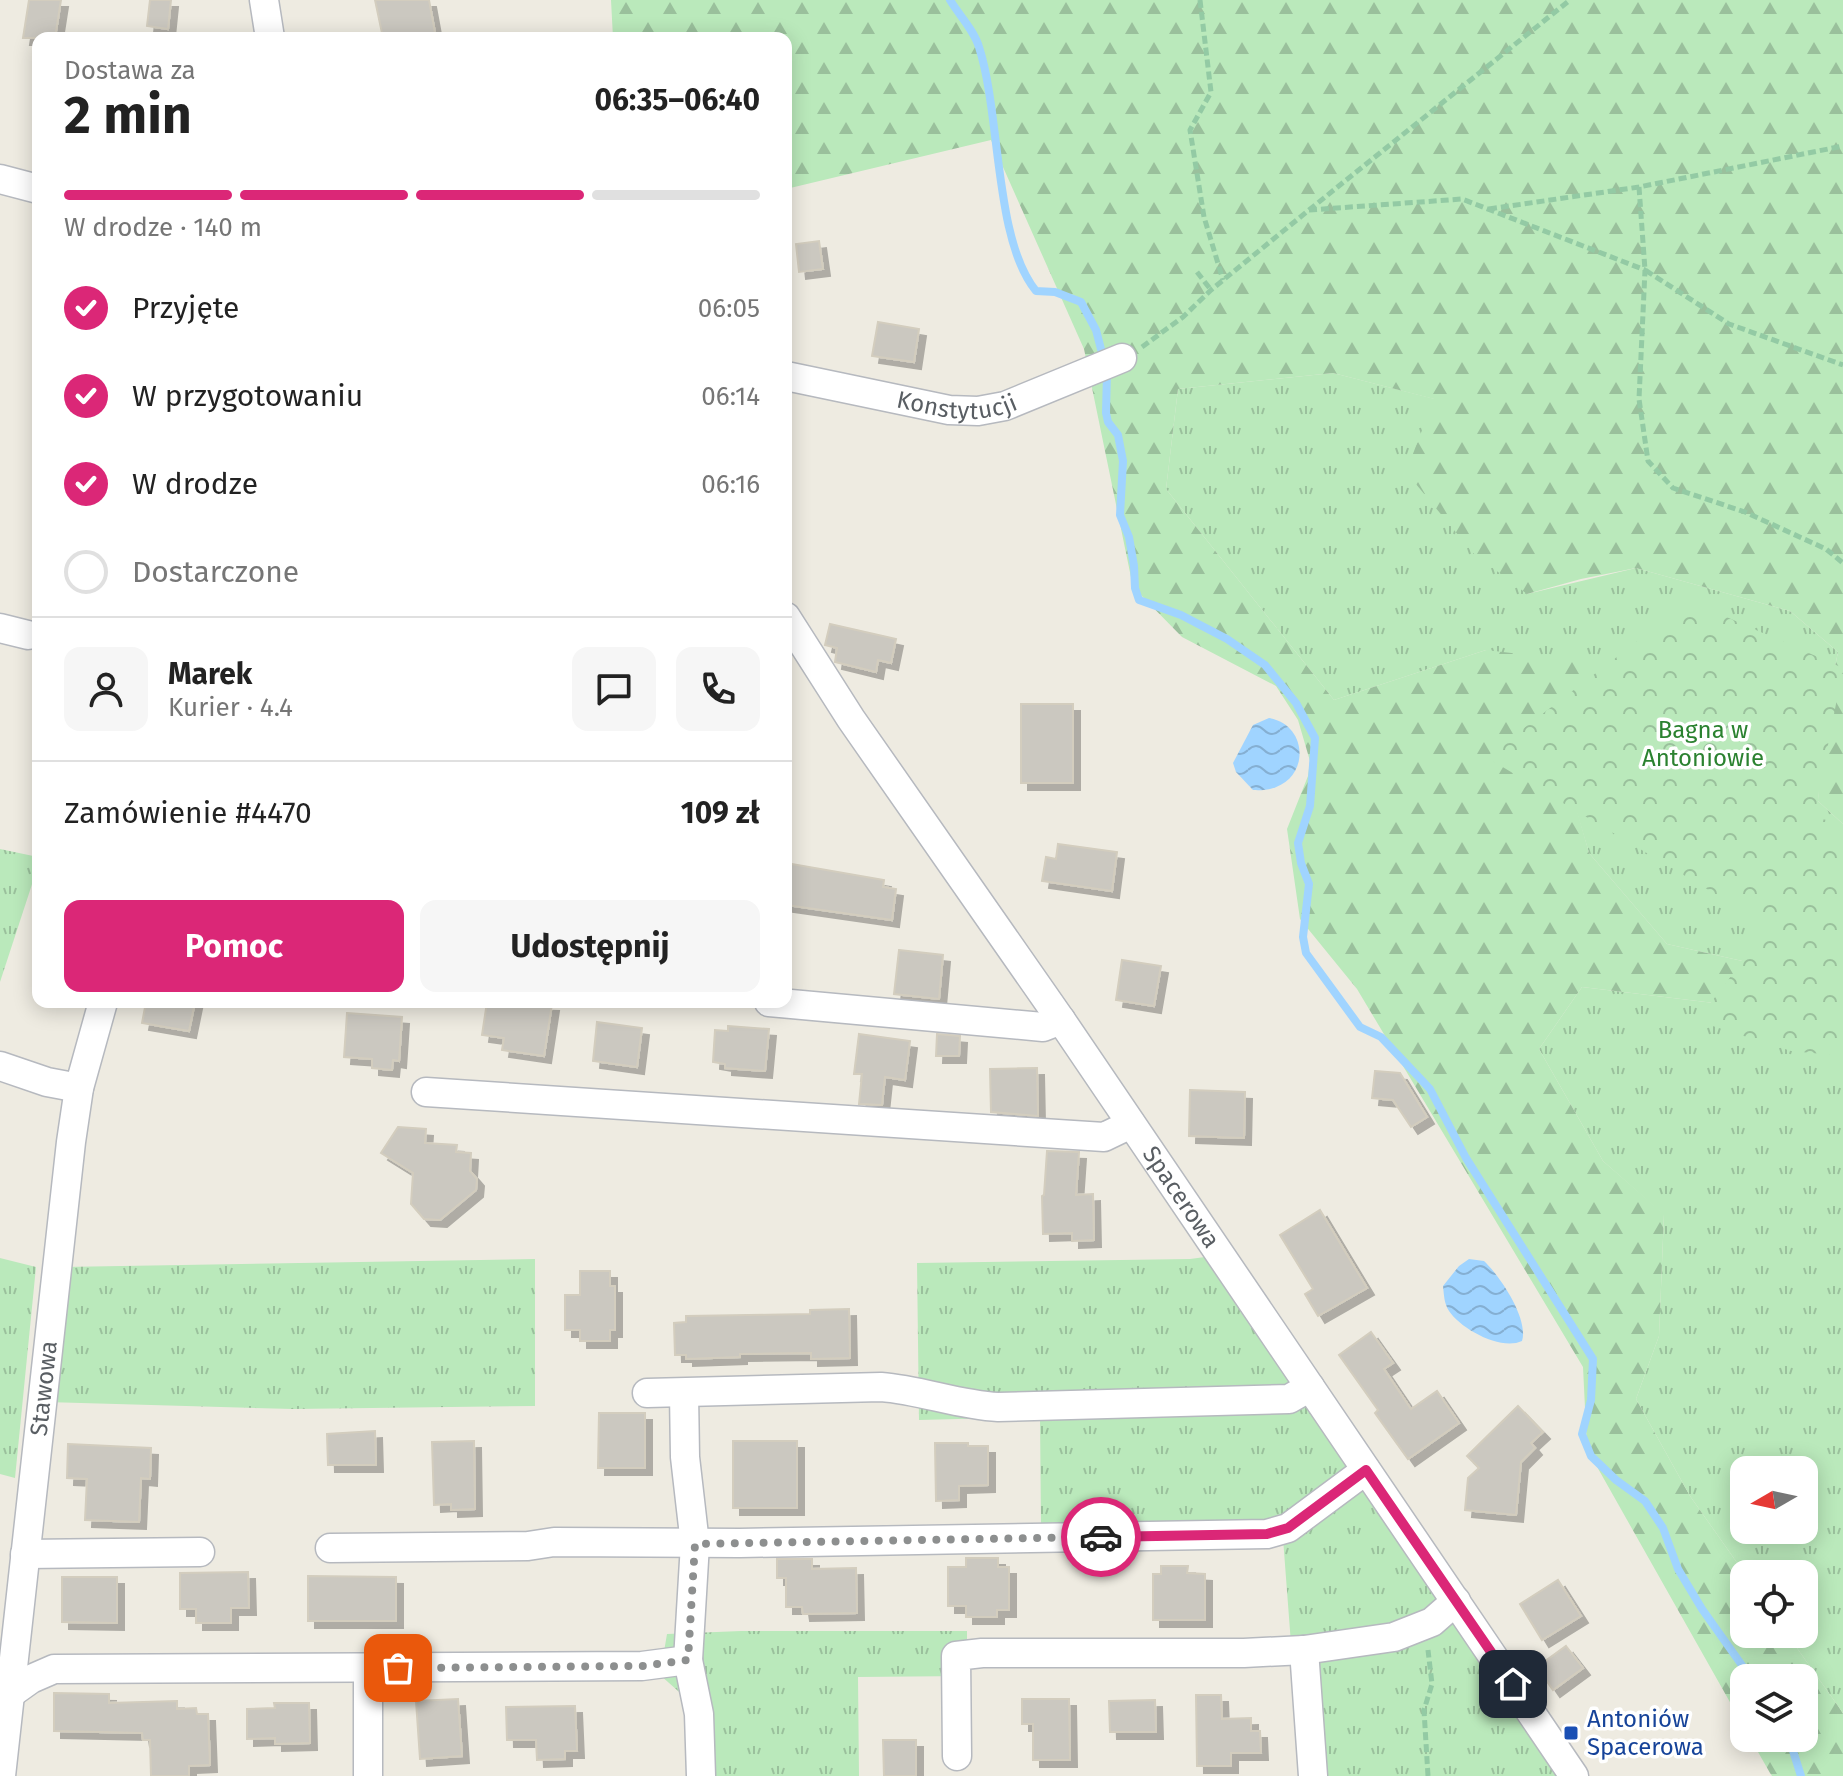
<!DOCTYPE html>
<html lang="pl">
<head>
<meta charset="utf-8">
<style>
	:root { --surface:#fff; --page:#f6f6f6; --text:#222; --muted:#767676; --line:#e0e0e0; --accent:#db2777 }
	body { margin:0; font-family:"Fira Sans",sans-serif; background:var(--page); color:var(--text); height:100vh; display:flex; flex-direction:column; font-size:30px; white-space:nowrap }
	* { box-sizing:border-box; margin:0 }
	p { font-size:26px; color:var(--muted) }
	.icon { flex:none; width:44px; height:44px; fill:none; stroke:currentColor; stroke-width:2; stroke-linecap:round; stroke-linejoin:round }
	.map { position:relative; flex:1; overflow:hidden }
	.details { position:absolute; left:32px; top:32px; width:760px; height:976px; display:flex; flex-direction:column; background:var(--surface); border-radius:16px; box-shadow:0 4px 20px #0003 }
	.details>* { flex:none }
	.needle { width:52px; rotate:261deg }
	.fabs { position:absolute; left:1730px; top:1456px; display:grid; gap:16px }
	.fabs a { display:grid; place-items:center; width:88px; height:88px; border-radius:16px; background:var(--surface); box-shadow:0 4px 20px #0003; font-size:40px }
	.pin { position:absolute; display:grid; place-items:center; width:68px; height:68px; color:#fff; margin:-34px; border-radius:16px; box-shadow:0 4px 12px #0006 }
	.courier { position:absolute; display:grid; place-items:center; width:80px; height:80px; margin:-40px; border:6px solid #db2777; border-radius:50%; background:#fff; color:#222; box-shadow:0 2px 10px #0007 }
	.overview em { font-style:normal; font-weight:700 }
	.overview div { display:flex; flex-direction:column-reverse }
	.overview { display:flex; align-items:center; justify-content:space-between; height:136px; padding:0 32px }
	h1 { font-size:52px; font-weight:700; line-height:60px }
	.bar { display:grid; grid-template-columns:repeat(4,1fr); gap:12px 8px; align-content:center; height:96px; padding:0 32px }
	.bar i { height:10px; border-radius:6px; background:var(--line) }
	.bar .current { background:var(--accent) }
	.bar p { grid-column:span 4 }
	.line { display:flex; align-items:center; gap:20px; padding:0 32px; border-top:2px solid var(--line) }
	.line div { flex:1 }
	.round { display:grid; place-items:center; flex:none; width:84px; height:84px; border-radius:16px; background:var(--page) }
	ol { padding:0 32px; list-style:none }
	li { display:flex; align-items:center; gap:24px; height:88px }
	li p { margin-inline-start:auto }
	li .icon { padding:8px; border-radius:50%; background:var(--accent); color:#fff; stroke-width:4 }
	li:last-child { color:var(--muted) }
	li i { width:44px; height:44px; border:4px solid var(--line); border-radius:50% }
	.action { display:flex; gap:16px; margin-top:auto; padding:16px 32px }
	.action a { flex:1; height:92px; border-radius:16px; background:var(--accent); color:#fff; font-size:32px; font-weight:700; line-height:92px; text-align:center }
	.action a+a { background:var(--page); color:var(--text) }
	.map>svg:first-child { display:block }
</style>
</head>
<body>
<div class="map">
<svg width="1843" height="1776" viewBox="0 0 1843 1776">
	<defs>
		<pattern id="grass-tufts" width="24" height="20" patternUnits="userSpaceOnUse" patternTransform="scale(2)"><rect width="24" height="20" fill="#bae9bb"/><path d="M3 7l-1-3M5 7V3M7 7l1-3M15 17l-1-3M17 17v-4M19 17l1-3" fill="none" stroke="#9ac09c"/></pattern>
		<pattern id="forest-firs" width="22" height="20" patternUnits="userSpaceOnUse" patternTransform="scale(2)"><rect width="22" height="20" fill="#bae9bb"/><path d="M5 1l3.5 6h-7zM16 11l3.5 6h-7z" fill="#9ac09c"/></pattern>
		<pattern id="park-crowns" width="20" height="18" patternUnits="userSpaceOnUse" patternTransform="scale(2)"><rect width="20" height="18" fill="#bae9bb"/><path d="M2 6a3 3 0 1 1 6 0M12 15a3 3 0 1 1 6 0" fill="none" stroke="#9ac09c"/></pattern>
		<pattern id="water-waves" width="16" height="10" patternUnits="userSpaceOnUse" patternTransform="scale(2)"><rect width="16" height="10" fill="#a0d4ff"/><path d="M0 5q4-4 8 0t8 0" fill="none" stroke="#85afd2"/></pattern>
		<filter id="shadow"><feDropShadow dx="7" dy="7" stdDeviation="0" flood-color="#0004"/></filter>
	</defs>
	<rect width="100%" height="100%" fill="#eeebe1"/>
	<g fill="url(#grass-tufts)" fill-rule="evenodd">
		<path d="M 1333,373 L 1435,399 L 1527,594 L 1636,568 L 1790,611 L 1838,652 L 1821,735 L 1818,801 L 1843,824 L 1843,980 L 1822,979 L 1667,944 L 1589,853 L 1570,789 L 1486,650 L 1334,700 L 1166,489 L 1178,389 Z"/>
		<path d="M 0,849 L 38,857 L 38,866 L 0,982 Z"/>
		<path d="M 1582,987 L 1781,1011 L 1843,1035 L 1843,1713 L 1787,1634 L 1804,1634 L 1804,1574 L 1745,1574 L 1690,1496 L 1636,1399 L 1659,1336 L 1664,1215 L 1603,1161 L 1539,1049 ZM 1744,1470 L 1804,1470 L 1804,1530 L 1744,1530 Z"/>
		<path d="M 1205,1257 L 1560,1776 L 1301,1776 L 1282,1525 L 1041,1526 L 1040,1417 L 919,1420 L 917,1263 L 1190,1259 Z"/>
		<path d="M 0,1258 L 36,1267 L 15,1478 L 0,1474 Z"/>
		<path d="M 535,1259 L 535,1406 L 293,1409 L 46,1402 L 62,1267 Z"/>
		<path d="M 741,1631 L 967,1631 L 967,1676 L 858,1677 L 859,1776 L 688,1776 L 686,1698 L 660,1675 L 667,1634 Z"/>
	</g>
	<path fill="url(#forest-firs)" d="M 611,0 L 1843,0 L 1843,824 L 1818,801 L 1821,735 L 1838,652 L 1790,611 L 1636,568 L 1581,579 L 1527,594 L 1473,553 L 1406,472 L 1434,399 L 1333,373 L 1178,389 L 1166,489 L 1334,700 L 1486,650 L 1578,661 L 1603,729 L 1571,789 L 1589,853 L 1667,944 L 1822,979 L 1781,1011 L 1582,987 L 1539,1049 L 1603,1161 L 1664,1214 L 1659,1336 L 1636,1399 L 1690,1496 L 1745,1574 L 1744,1634 L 1787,1634 L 1843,1713 L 1843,1776 L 1772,1776 L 1770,1773 L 1750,1738 L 1804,1738 L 1804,1678 L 1744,1678 L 1744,1727 L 1587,1449 L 1583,1367 L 1357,989 L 1300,919 L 1287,829 L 1308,776 L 1310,761 L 1298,720 L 1276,686 L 1182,637 L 1133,587 L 1084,349 L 991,140 L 786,189 L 786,38 L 613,38 Z"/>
	<path fill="url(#park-crowns)" d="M 1690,601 L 1843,668 L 1814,817 L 1843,824 L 1843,1056 L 1791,1051 L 1697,1021 L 1769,926 L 1486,757 Z"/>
	<g fill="url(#water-waves)">
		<path d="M 1269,718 C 1313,725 1311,794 1253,790 L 1236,772 L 1233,763 L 1253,725 Z"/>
		<path d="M 1469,1259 L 1484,1261 C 1500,1276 1529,1319 1522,1341 C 1501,1351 1461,1329 1449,1311 C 1444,1303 1444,1295 1443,1286 L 1459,1266 Z"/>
	</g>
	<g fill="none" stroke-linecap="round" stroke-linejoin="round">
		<g stroke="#a0d4ff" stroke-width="8">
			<path d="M 950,0 C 959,15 974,30 979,47 C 1001,115 994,240 1036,291 L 1055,292 L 1081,302 L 1096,330 L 1107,372 L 1106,413 L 1108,422 L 1118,435 L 1123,461 L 1120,515 L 1129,537 L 1134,566 L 1135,588 L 1139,600 L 1181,615 L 1227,639 L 1265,665 L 1296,703 L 1315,738 L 1310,806 L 1298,843 L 1301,863 L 1309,884 L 1303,937 L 1306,953 L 1360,1027 L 1381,1037 L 1430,1089 L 1466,1158 L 1593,1359 L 1591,1400 L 1582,1434 L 1591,1456 L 1616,1480 L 1645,1501 L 1663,1528 L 1678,1569 L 1702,1609 L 1751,1678"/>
			<path d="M 1789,1738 L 1801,1776"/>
		</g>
	</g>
	<g fill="#cbc8c0" stroke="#d3cdbe" stroke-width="2" filter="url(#shadow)">
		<path d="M 29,0 L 61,0 L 55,38 L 23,38 Z"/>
		<path d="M 150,0 L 171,0 L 168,29 L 147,26 Z"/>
		<path d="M 375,0 L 429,0 L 436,38 L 383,38 Z"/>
		<path d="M 819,241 L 823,269 L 799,272 L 796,244 Z"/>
		<path d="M 878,322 L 919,329 L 914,362 L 872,356 Z"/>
		<path d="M 830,624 L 896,639 L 891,663 L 878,660 L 876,672 L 835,662 L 837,648 L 825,645 Z"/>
		<rect x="1021" y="704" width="52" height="79"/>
		<path d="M 1058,844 L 1117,852 L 1112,891 L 1042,881 L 1046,857 L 1056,859 Z"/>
		<path d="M 786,863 L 884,880 L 883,887 L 896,889 L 892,920 L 786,905 Z"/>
		<path d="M 899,950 L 943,955 L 939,999 L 894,994 Z"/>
		<path d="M 1122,960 L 1161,966 L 1154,1006 L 1116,1000 Z"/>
		<path d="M 146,1002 L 195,1002 L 189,1031 L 142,1023 Z"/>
		<path d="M 487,1002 L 552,1004 L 544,1056 L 502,1050 L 504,1038 L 482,1035 Z"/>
		<path d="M 347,1013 L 402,1017 L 399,1061 L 393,1060 L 392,1070 L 372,1068 L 372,1059 L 344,1057 Z"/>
		<path d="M 597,1022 L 642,1028 L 637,1067 L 593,1061 Z"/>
		<path d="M 728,1026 L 769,1029 L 765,1071 L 725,1068 L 725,1064 L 713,1062 L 715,1030 L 728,1031 Z"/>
		<path d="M 859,1034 L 910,1041 L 905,1080 L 885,1077 L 882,1105 L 859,1104 L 862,1074 L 854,1074 Z"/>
		<path d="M 937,1034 L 960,1036 L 959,1056 L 936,1056 Z"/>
		<path d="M 1037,1068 L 1038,1116 L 991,1112 L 990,1069 Z"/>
		<path d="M 1375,1071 L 1400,1073 L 1427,1117 L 1411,1127 L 1393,1100 L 1372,1098 Z"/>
		<path d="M 1190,1090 L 1245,1092 L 1244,1138 L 1189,1136 Z"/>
		<path d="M 398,1127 L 426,1129 L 425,1143 L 457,1145 L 456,1152 L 471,1153 L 470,1171 L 477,1179 L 476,1190 L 440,1220 L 424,1219 L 411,1204 L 413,1173 L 381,1153 Z"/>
		<path d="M 1047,1151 L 1079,1152 L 1076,1195 L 1093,1194 L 1094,1240 L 1072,1241 L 1072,1233 L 1043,1234 L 1042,1196 L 1044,1195 Z"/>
		<path d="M 1320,1210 L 1367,1288 L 1318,1316 L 1305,1294 L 1313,1289 L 1280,1235 Z"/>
		<path d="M 580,1271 L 610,1271 L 610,1286 L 615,1286 L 615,1330 L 610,1330 L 610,1341 L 580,1341 L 580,1330 L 565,1330 L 565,1295 L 580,1295 Z"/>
		<path d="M 849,1309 L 850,1358 L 811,1359 L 811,1353 L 740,1354 L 740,1357 L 686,1359 L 686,1355 L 675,1355 L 674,1323 L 686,1322 L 686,1316 L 810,1314 L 810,1310 Z"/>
		<path d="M 1371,1332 L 1393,1363 L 1384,1369 L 1411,1409 L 1437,1391 L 1459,1423 L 1408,1459 L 1375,1413 L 1378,1410 L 1339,1355 Z"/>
		<path d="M 1518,1406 L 1543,1432 L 1531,1443 L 1535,1448 L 1521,1462 L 1516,1515 L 1465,1510 L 1468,1478 L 1479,1468 L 1467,1456 Z"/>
		<path d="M 599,1413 L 645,1413 L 645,1468 L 598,1468 Z"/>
		<path d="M 375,1431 L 376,1465 L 328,1465 L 327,1434 Z"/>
		<path d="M 474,1441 L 475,1509 L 451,1510 L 451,1504 L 434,1505 L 432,1442 Z"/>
		<rect x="733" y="1441" width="64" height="67"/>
		<path d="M 935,1443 L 968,1443 L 968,1446 L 988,1446 L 988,1485 L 959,1486 L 959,1500 L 936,1501 Z"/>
		<path d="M 68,1444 L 151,1448 L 150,1479 L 141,1478 L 139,1522 L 85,1520 L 87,1479 L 67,1478 Z"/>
		<path d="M 966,1558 L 998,1558 L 998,1567 L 1009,1567 L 1009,1610 L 997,1610 L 997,1617 L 966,1617 L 966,1606 L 948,1606 L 948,1567 L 966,1567 Z"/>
		<path d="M 777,1559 L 812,1559 L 812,1569 L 856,1568 L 857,1613 L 803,1614 L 802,1607 L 786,1607 L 786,1578 L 777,1578 Z"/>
		<path d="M 1161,1566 L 1188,1566 L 1187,1573 L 1205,1574 L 1205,1620 L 1153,1620 L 1153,1574 L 1161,1574 Z"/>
		<path d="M 248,1572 L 249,1608 L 231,1608 L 231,1623 L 196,1623 L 196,1609 L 180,1609 L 180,1573 Z"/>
		<path d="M 308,1576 L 396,1577 L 396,1621 L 308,1621 Z"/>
		<path d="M 62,1577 L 117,1577 L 117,1623 L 62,1622 Z"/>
		<path d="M 1558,1580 L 1581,1616 L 1542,1640 L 1520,1604 Z"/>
		<path d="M 1566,1646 L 1583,1668 L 1553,1690 L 1537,1667 Z"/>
		<path d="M 54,1693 L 109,1694 L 109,1703 L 177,1701 L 177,1709 L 196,1708 L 197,1714 L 208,1714 L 210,1765 L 189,1766 L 189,1776 L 151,1776 L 150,1740 L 143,1740 L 142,1733 L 54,1731 Z"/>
		<path d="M 1196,1695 L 1221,1695 L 1222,1719 L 1251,1718 L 1251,1731 L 1260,1731 L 1261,1753 L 1231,1753 L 1231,1766 L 1197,1766 Z"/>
		<path d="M 458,1699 L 462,1756 L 420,1759 L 416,1701 Z"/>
		<path d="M 1022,1699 L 1069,1699 L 1070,1760 L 1033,1760 L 1033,1724 L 1022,1724 Z"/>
		<path d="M 1155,1700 L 1156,1732 L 1110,1732 L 1109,1701 Z"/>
		<path d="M 274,1703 L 309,1703 L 310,1743 L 275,1744 L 275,1738 L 247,1739 L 247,1709 L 275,1708 Z"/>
		<path d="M 575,1706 L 577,1751 L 565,1751 L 565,1759 L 537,1760 L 536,1740 L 507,1740 L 506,1707 Z"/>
		<path d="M 883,1740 L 916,1740 L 916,1776 L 884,1776 Z"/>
	</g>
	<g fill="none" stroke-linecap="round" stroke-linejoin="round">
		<g stroke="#b6b9bf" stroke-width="31">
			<g id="minor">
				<path d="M 264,0 L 270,38"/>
				<path d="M 0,179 L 38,189"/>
				<path id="s1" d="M 786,376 L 949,410 L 978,411 L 1005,406 L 1122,358"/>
				<path id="s2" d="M 786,617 L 851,719 L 1061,1020 L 1574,1776"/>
				<path d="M 0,628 L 28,635"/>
				<path d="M 769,1002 L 1043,1027 L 1061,1020"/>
				<path d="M 0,1066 L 47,1082 L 79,1088"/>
				<path d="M 426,1092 L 1104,1137 L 1131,1124"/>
				<path d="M 647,1393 L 881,1387 C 921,1390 958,1405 998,1407 L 1289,1399 L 1310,1387"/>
				<path d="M 330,1548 L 528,1546 L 554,1542 L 740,1543 L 1267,1534 L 1288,1528 L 1366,1470"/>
				<path d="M 25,1554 L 200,1552"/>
				<path d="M 1304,1650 L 1313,1776"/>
				<path d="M 688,1660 L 699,1714 L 701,1776"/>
				<path d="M 10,1694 L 31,1679 L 54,1669 L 642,1666 L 688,1660 L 695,1544 L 685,1457 L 684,1393"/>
				<path d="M 957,1756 L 956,1656 L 982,1653 L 1244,1653 L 1304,1650 L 1394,1637 L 1432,1622 L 1456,1601"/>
				<path id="s3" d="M 1,1776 L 71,1142 L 79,1088 L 103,1002"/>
				<path d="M 368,1776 L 368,1668"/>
			</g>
		</g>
		<g stroke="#93caa4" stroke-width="5" stroke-dasharray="8 4" stroke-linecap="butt">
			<path d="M 1200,0 L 1211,92 L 1190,130 L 1204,217 L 1223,280"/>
			<path d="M 1639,187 L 1645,270 L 1729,324 L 1843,365"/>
			<path d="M 1489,209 L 1639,187 L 1843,146"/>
			<path d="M 1309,210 L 1462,199 L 1645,270 L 1639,399 L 1648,461 L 1673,488 L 1745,512 L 1826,549 L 1843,563"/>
			<path d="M 1197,272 L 1211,290"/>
			<path d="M 1142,347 L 1183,317 L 1211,290 L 1309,210 L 1570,0"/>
			<path d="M 1428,1776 L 1424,1710 L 1432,1684 L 1428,1650"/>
		</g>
		<use href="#minor" stroke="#fff" stroke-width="28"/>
	</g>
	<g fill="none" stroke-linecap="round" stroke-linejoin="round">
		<path stroke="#8d8f8f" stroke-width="8" stroke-dasharray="0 14.4" d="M 398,1668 L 642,1666 L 688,1660 L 695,1544 L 1101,1537"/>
		<path stroke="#db2777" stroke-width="10" d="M 1101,1537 L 1267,1534 L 1288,1528 L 1366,1470 L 1513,1684"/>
	</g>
	<rect fill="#1a4fb4" stroke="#fff" stroke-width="3" x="1563" y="1725" width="16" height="16" rx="4"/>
	<g text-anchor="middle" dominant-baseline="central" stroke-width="7" stroke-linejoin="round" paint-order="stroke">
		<g font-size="24" fill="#595e63" stroke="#fff">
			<text stroke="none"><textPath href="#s1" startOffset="174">Konstytucji</textPath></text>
			<text stroke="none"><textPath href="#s2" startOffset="702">Spacerowa</textPath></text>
			<text stroke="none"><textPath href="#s3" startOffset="390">Stawowa</textPath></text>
		</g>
		<g font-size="24" fill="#2b8230" stroke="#fff">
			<text x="1703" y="730">Bagna w<tspan x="1703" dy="28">Antoniowie</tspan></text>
		</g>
		<g font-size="24" fill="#164399" stroke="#fff" text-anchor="start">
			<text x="1587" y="1719">Antoniów<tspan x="1587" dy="28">Spacerowa</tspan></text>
		</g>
	</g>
</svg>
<div class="fabs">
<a><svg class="needle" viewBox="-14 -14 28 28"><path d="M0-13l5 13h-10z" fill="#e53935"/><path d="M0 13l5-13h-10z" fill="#767676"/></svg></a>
<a><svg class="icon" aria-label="locate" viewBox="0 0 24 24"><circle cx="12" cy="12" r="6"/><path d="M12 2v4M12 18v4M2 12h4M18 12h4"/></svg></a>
<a><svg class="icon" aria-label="layers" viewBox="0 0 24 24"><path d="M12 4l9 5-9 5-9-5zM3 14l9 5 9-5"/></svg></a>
</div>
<div class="pin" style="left:398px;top:1668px;background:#ea580c"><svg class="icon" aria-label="bag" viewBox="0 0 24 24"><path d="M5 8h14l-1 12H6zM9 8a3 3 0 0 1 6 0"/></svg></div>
<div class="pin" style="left:1513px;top:1684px;background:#1f2937"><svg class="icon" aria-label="home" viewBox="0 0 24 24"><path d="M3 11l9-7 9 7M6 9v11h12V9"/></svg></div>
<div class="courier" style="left:1101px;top:1537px"><svg class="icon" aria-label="car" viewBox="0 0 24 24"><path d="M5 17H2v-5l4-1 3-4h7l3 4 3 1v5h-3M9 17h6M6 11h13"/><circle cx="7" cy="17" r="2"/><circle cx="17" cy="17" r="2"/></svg></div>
<section class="details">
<div class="overview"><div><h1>2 min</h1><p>Dostawa za</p></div><em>06:35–06:40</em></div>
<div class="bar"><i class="current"></i><i class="current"></i><i class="current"></i><i></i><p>W drodze · 140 m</p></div>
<ol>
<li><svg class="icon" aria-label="check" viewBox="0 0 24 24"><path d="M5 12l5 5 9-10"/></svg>Przyjęte<p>06:05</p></li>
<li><svg class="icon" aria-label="check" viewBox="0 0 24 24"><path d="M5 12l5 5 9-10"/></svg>W przygotowaniu<p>06:14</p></li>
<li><svg class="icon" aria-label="check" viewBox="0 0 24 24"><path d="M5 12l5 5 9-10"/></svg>W drodze<p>06:16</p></li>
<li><i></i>Dostarczone</li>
</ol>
<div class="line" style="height:144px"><a class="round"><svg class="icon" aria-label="person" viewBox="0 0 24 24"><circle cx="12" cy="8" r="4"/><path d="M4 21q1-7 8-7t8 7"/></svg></a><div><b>Marek</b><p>Kurier · 4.4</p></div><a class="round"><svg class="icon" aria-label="chat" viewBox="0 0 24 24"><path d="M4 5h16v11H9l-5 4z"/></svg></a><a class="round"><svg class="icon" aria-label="phone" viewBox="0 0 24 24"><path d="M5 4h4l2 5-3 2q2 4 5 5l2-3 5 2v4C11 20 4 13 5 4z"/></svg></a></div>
<div class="line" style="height:104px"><div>Zamówienie #4470</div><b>109 zł</b></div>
<div class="action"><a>Pomoc</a><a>Udostępnij</a></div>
</section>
</div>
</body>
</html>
